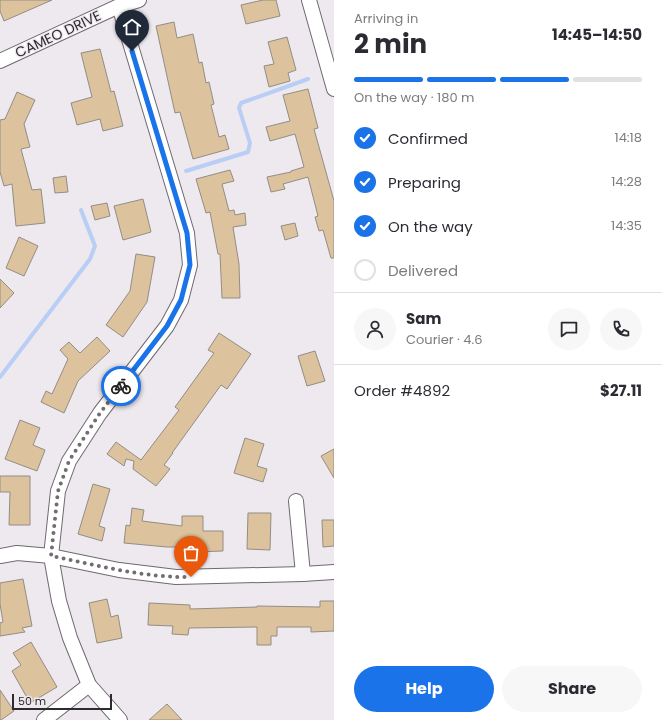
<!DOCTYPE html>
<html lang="en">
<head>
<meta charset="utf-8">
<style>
	:root { --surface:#fff; --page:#f7f7f7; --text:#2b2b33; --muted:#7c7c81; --line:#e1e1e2; --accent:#1a73e8 }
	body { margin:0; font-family:Poppins,sans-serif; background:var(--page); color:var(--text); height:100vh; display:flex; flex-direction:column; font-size:15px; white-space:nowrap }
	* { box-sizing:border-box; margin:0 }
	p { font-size:13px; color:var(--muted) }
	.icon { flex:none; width:22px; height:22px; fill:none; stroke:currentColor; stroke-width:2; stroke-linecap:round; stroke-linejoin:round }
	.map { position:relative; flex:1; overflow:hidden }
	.drawer { display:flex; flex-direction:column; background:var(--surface); width:328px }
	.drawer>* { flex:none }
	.scale { position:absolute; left:12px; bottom:10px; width:100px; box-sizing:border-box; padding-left:4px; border:2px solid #2d2b2d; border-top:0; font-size:11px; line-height:14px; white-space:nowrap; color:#2d2b2d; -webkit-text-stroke:3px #eee8ef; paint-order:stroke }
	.pin { position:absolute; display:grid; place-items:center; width:34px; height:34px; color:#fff; margin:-41px -17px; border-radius:50% 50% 50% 0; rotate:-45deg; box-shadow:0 0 4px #0007 }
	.pin .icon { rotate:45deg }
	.courier { position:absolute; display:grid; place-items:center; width:40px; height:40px; margin:-20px; border:3px solid #1a73e8; border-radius:50%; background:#fff; color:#222; box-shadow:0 1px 5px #0007 }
	.headline em { font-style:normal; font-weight:700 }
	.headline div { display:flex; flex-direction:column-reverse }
	.headline { display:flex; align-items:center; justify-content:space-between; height:68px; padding:0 20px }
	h1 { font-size:26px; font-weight:700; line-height:30px }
	.bar { display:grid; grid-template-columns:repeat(4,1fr); gap:6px 4px; align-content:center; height:48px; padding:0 20px }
	.bar i { height:5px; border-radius:3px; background:var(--line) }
	.bar .current { background:var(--accent) }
	.bar p { grid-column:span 4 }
	.line { display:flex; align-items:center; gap:10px; padding:0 20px; border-top:1px solid var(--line) }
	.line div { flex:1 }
	.round { display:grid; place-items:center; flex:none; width:42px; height:42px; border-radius:21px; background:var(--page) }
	ol { padding:0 20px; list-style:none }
	li { display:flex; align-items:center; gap:12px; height:44px }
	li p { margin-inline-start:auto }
	li .icon { padding:4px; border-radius:50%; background:var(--accent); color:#fff; stroke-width:4 }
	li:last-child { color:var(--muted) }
	li i { width:22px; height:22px; border:2px solid var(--line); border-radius:50% }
	.button { display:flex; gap:8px; margin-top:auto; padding:8px 20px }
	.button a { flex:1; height:46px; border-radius:24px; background:var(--accent); color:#fff; font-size:16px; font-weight:700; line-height:46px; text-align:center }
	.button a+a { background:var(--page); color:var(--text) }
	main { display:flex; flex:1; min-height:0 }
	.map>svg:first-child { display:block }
</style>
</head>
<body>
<main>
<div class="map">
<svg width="334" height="720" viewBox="0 0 334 720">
	<rect width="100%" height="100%" fill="#eee8ef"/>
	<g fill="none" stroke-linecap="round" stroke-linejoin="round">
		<g stroke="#b9cef4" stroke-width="4">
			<path d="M 186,171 L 248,152 L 250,143 L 239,108 L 241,103 L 308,79"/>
			<path d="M 0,377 L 90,259 L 95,246 L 81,210"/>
		</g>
	</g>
	<g fill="#ddc39d" stroke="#928d86">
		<path d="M 0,0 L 52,0 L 4,21 L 0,11 Z"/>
		<path d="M 263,0 L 276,0 L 280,16 L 246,24 L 241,5 Z"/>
		<path d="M 174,22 L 177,38 L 193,34 L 199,63 L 202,62 L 206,83 L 209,82 L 214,104 L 211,105 L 219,137 L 225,135 L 229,149 L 193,159 L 180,112 L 175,113 L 156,26 Z"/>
		<path d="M 287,37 L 296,70 L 288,73 L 290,81 L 269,87 L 264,66 L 274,64 L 268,42 Z"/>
		<path d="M 100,49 L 111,92 L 114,91 L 123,126 L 103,131 L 100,119 L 77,125 L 71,103 L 92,97 L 81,53 Z"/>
		<path d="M 308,89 L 318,128 L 314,129 L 334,201 L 334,258 L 331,258 L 323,230 L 319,231 L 315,217 L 318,216 L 308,177 L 283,184 L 285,189 L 271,192 L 267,177 L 291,172 L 291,171 L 304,167 L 295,134 L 270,141 L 266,127 L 290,121 L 283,95 Z"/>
		<path d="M 17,92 L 35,100 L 24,124 L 30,147 L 21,149 L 32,190 L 41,189 L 45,223 L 16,226 L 12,184 L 4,186 L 0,172 L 0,120 L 5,119 Z"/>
		<path d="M 230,170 L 234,181 L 222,184 L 229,211 L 234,210 L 235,215 L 245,213 L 246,225 L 233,227 L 239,264 L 240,298 L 222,298 L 220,254 L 218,254 L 210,212 L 206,213 L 196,179 Z"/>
		<path d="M 66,176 L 68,192 L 55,193 L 53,178 Z"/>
		<path d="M 143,199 L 151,232 L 123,240 L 114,206 Z"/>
		<path d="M 107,203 L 110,216 L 95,220 L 91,206 Z"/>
		<path d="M 295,223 L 298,236 L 285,240 L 281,226 Z"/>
		<path d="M 19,237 L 38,246 L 24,276 L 6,268 Z"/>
		<path d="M 136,254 L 155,257 L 147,302 L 123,337 L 106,325 L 130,291 Z"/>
		<path d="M 0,279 L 14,293 L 0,308 Z"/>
		<path d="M 219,333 L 251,354 L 227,389 L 221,385 L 172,453 L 173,453 L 164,465 L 170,469 L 156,486 L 133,469 L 134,461 L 126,459 L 124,466 L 107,454 L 116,442 L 141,460 L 179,410 L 175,407 L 214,353 L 208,350 Z"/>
		<path d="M 97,337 L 110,351 L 78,381 L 64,413 L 41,402 L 46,391 L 52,394 L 68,359 L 60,350 L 69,342 L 80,353 Z"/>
		<path d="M 315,351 L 325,381 L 307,386 L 298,356 Z"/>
		<path d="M 20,420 L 40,428 L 33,445 L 45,450 L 37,471 L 5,459 Z"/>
		<path d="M 245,438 L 264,444 L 257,466 L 267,469 L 263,482 L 234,473 Z"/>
		<path d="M 334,449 L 334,478 L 321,456 Z"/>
		<path d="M 0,476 L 30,476 L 30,525 L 9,525 L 10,492 L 0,492 Z"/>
		<path d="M 93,484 L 110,489 L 99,526 L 105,528 L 102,541 L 78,534 Z"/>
		<path d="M 132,508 L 144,510 L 142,521 L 182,526 L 182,516 L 203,516 L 203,531 L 223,531 L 223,551 L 193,552 L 193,547 L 167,547 L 124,543 L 126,525 L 130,526 Z"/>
		<path d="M 248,513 L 271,513 L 270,550 L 247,549 Z"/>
		<path d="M 322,520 L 334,520 L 334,546 L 323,547 Z"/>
		<path d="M 23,579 L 32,626 L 22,628 L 25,632 L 0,636 L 0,623 L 3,622 L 0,604 L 0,583 Z"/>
		<path d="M 107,599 L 111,617 L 118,615 L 122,638 L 97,643 L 89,603 Z"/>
		<path d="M 320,601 L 334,601 L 334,631 L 311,632 L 311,627 L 277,627 L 277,636 L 271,636 L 271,645 L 257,645 L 257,627 L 189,628 L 188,635 L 172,634 L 173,626 L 148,625 L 149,603 L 190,605 L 190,609 L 257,607 L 257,606 L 320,607 Z"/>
		<path d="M 31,642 L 57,687 L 30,703 L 12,671 L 21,665 L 13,653 Z"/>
		<path d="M 0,690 L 14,711 L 1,720 L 0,720 Z"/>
		<path d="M 167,704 L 182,720 L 149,720 Z"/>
	</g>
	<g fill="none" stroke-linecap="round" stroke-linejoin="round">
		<g stroke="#6f6970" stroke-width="16">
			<g id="minor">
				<path d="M 309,0 L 334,89"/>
				<path d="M 119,6 L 187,233 L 190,265 L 181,300 L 167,326 L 100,413 L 69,461 L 58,491 L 51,556 L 59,601 L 70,638 L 89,685 L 120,720"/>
				<path d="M 0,61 L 119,6 L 139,0"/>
				<path d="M 296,501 L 303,574"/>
				<path d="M 0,556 L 17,553 L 51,556 L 119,570 L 176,577 L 303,574 L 334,572"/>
				<path d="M 44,720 L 89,685"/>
			</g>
		</g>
		<use href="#minor" stroke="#fff" stroke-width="14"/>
	</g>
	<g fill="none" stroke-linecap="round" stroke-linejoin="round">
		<path stroke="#716d71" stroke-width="4" stroke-dasharray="0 7.2" d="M 121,386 L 100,413 L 69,461 L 58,491 L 51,556 C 97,565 144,578 191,577"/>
		<path stroke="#1a73e8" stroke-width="5" d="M 121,386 L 167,326 L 181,300 L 190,265 L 187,233 L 132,51"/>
	</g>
	<g text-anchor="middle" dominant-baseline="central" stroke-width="3" stroke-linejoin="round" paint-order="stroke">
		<g font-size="14" fill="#2d2b2d" stroke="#eee8ef">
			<text transform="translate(58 34) rotate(-25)">CAMEO DRIVE</text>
		</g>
	</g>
</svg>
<div class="scale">50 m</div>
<div class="pin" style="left:191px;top:577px;background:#ea580c"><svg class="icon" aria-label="bag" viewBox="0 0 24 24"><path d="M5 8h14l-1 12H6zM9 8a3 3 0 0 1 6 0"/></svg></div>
<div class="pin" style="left:132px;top:51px;background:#1f2937"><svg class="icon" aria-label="home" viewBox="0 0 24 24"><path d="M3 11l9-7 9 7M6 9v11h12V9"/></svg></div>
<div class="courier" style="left:121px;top:386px"><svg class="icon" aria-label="bike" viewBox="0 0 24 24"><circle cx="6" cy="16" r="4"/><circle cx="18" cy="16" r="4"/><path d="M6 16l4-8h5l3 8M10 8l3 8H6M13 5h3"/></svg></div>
</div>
<section class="drawer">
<div class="headline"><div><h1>2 min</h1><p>Arriving in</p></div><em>14:45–14:50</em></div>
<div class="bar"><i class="current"></i><i class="current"></i><i class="current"></i><i></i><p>On the way · 180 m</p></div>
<ol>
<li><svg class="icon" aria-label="check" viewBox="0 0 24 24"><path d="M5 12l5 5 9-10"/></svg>Confirmed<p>14:18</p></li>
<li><svg class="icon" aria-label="check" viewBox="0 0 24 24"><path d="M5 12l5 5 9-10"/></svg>Preparing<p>14:28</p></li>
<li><svg class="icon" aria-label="check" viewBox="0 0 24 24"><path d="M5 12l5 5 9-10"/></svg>On the way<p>14:35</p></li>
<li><i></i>Delivered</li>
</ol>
<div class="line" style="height:72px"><a class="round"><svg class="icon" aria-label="person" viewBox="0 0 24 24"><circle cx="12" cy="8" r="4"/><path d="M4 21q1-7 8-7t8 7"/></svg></a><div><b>Sam</b><p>Courier · 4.6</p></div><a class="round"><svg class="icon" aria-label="chat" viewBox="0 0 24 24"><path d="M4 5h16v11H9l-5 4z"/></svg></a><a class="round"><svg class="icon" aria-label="phone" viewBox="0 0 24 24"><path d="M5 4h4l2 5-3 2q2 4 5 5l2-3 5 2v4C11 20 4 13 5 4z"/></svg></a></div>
<div class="line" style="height:52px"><div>Order #4892</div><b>$27.11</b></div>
<div class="button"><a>Help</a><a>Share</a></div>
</section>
</main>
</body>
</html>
